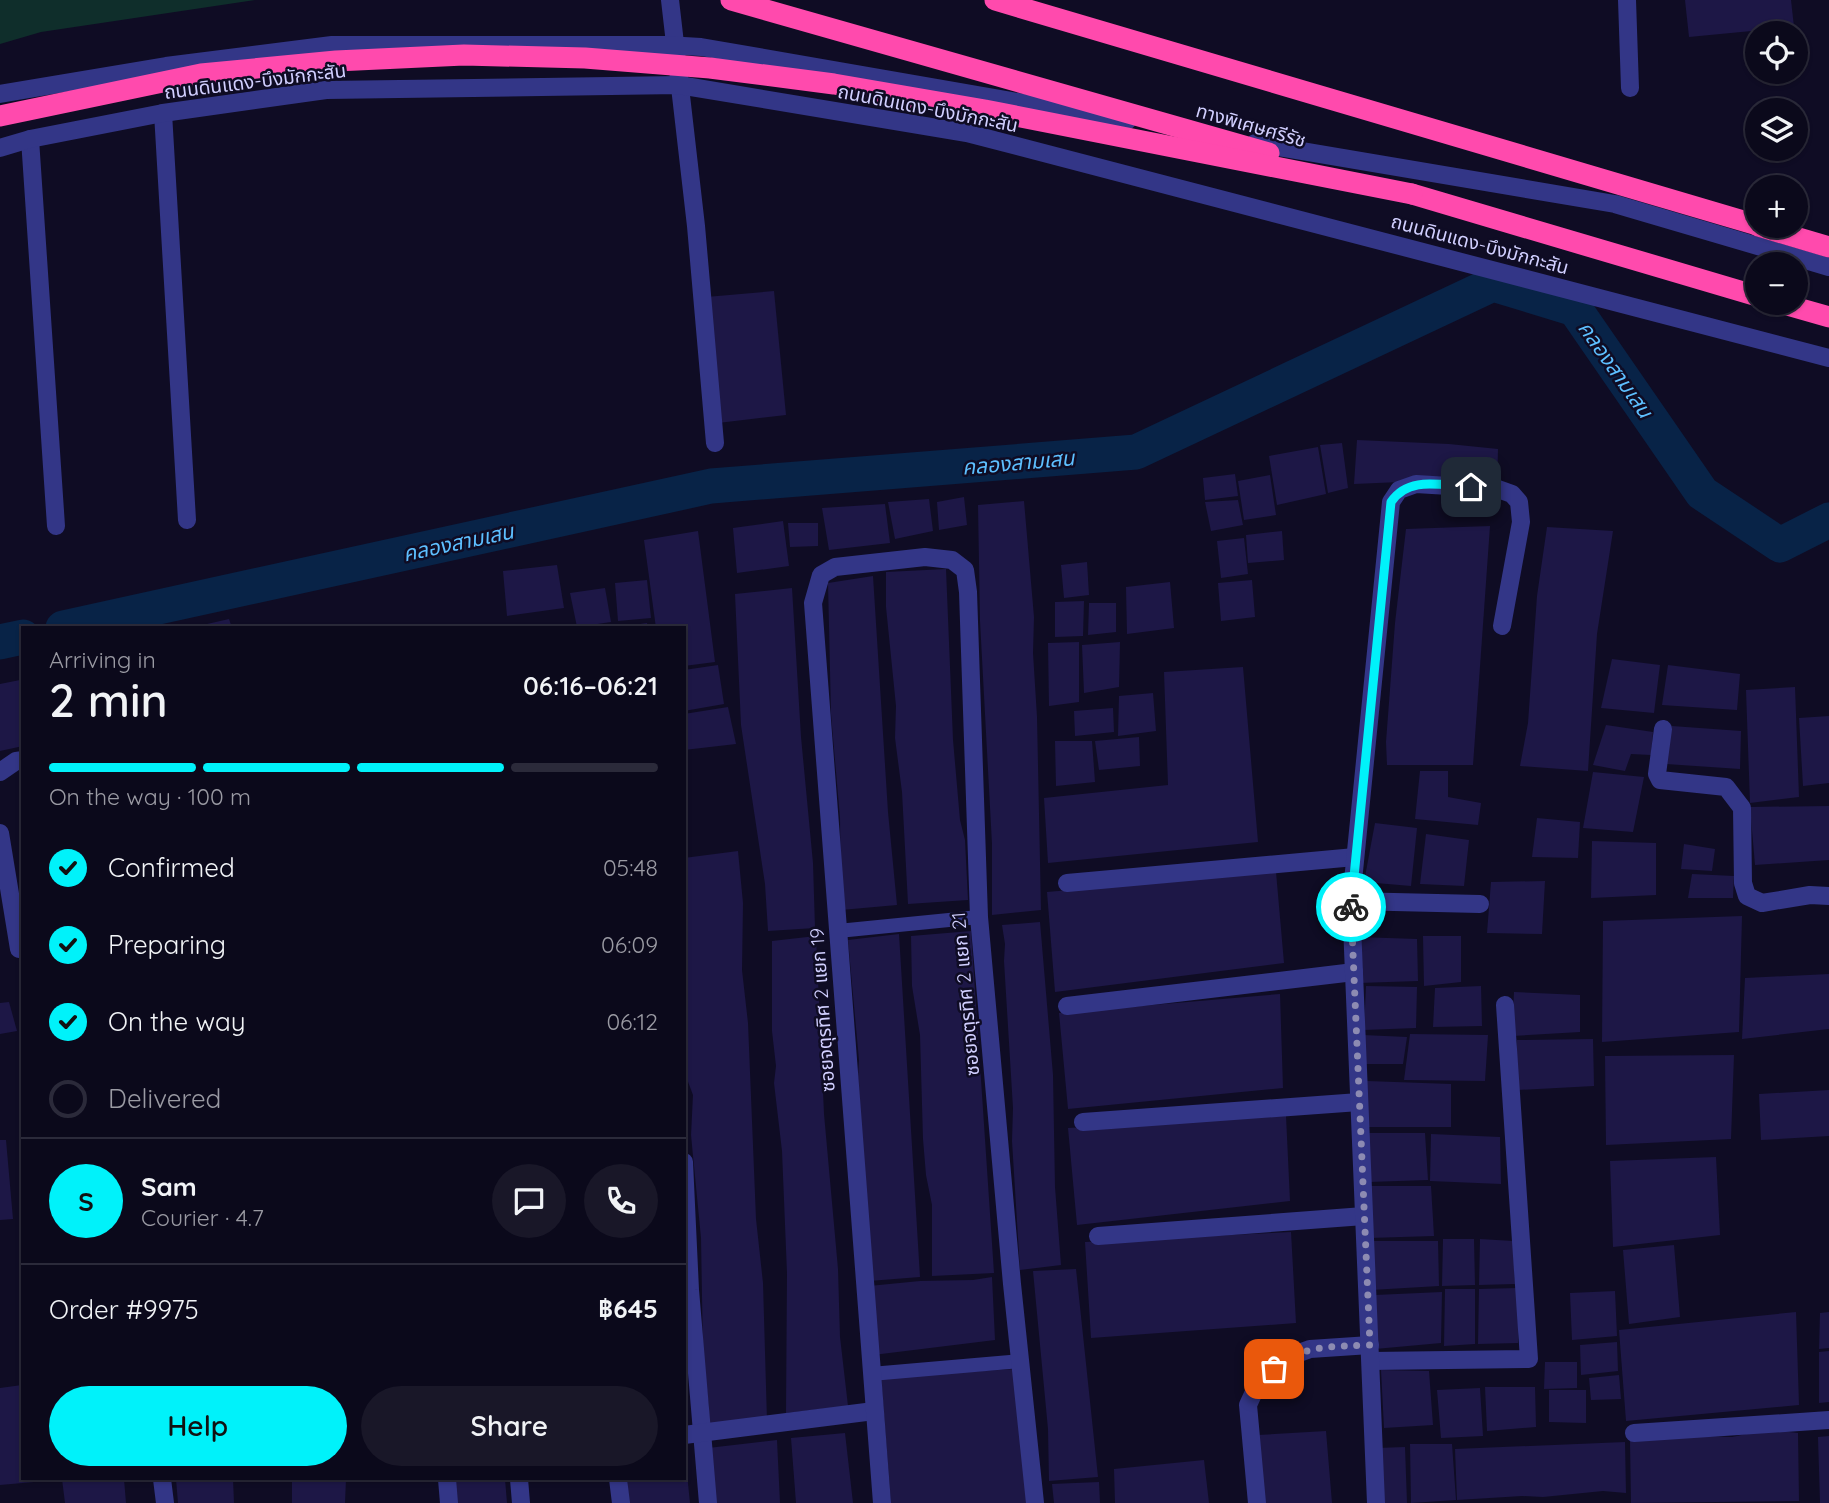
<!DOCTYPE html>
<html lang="en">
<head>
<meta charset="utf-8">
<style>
	:root { --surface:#0b091b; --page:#191728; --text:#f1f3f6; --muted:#9a9aa3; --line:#2b2a3a; --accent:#00f2fa }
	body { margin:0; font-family:Quicksand,"Noto Sans Thai",sans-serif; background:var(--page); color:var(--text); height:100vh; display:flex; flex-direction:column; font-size:26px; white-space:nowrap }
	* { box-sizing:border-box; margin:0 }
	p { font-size:23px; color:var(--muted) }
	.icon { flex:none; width:38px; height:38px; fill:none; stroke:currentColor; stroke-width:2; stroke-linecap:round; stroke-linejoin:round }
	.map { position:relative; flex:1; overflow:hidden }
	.side { position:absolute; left:21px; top:626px; width:665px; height:854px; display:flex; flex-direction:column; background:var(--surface); border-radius:0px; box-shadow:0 2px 5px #0004,0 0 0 2px var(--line) }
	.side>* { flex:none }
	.buttons { position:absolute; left:1745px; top:21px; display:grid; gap:14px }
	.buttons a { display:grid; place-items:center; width:63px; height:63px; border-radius:50%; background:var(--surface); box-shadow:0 2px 5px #0004,0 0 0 2px var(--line); font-size:35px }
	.pin { position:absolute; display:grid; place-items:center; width:60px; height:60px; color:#fff; margin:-30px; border-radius:14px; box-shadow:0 4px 10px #0006 }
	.courier { position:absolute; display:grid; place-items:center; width:70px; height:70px; margin:-35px; border:5px solid #00f2fa; border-radius:50%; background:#fff; color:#222; box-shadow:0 2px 9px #0007 }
	.headline em { font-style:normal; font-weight:600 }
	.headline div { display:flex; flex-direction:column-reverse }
	.headline { display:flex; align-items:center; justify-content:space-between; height:119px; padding:0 28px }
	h1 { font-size:46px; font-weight:600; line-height:52px }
	.bar { display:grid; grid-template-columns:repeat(4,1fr); gap:10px 7px; align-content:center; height:84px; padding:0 28px }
	.bar i { height:9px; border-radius:5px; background:var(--line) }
	.bar .active { background:var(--accent) }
	.bar p { grid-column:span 4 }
	.line { display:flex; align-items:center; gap:18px; padding:0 28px; border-top:2px solid var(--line) }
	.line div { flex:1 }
	.round { display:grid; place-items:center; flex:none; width:74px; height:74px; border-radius:37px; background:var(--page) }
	ol { padding:0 28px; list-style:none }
	li { display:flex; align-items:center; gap:21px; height:77px }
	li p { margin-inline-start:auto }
	li .icon { padding:7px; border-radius:50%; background:var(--accent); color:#111; stroke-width:4 }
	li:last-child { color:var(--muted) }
	li i { width:38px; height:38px; border:4px solid var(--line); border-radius:50% }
	.primary-button { display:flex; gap:14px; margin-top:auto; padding:14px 28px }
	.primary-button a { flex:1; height:80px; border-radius:42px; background:var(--accent); color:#111; font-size:28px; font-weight:600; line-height:80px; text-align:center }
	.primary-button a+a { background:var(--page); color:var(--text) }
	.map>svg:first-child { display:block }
</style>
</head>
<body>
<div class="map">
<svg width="1829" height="1503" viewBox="0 0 1829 1503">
	<rect width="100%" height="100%" fill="#0f0c24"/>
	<path fill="#0f2e2b" d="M 0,0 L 255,0 L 41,32 L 0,44 Z"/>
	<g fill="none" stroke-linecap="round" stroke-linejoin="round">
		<g stroke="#082347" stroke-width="35">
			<path d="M 63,628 L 711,486 L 1136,452 L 1493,284 L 1575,309 L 1702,493 L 1780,545 L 1829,520"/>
			<path d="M 0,642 L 23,637"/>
		</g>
	</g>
	<g fill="#1d1746">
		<path d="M 1685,0 L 1791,0 L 1794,27 L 1689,37 Z"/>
		<path d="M 774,291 L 786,415 L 718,423 L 706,297 Z"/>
		<path d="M 1357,440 L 1449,444 L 1498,449 L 1497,486 L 1423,481 L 1354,484 Z"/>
		<path d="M 1342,443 L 1348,488 L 1328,493 L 1320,445 Z"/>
		<path d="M 1318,447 L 1326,494 L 1277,505 L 1269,456 Z"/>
		<path d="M 1235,474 L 1238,496 L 1205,500 L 1203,478 Z"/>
		<path d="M 1270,475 L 1276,515 L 1244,520 L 1238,481 Z"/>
		<path d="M 964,497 L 967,525 L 939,530 L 937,502 Z"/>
		<path d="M 929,499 L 933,531 L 895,539 L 888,502 Z"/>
		<path d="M 1238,500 L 1243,525 L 1211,531 L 1205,502 Z"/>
		<path d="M 1024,501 L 1034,617 L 1033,653 L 1037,717 L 1041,910 L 992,915 L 992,844 L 980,621 L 978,505 Z"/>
		<path d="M 885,504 L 890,543 L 829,550 L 822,508 Z"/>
		<path d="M 783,521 L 789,566 L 737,573 L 733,528 Z"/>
		<path d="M 788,523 L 818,523 L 818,546 L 790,547 Z"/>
		<path d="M 1490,526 L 1473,765 L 1387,765 L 1386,742 L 1395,623 L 1406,529 Z"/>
		<path d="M 1547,527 L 1613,531 L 1597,634 L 1588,771 L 1520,766 L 1528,723 L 1537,596 Z"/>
		<path d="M 698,531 L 715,662 L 684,666 L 684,628 L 656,628 L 644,540 Z"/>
		<path d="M 1282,531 L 1284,560 L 1248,563 L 1246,535 Z"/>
		<path d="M 1244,538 L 1248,574 L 1221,578 L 1217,541 Z"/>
		<path d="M 1087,562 L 1089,595 L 1064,598 L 1061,565 Z"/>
		<path d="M 557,565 L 564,608 L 507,616 L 503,571 Z"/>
		<path d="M 946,569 L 953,740 L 960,820 L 965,840 L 968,900 L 908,904 L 902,792 L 895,738 L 896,706 L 886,607 L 886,572 Z"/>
		<path d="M 873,576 L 888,812 L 897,905 L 841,910 L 840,818 L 831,714 L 828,583 Z"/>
		<path d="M 647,580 L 651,618 L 618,621 L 615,583 Z"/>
		<path d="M 1252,580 L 1255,617 L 1221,621 L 1218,583 Z"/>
		<path d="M 1170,582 L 1174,628 L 1127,634 L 1126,587 Z"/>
		<path d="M 605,588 L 611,622 L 577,627 L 570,593 Z"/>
		<path d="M 792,588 L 801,737 L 813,863 L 815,928 L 768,931 L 765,884 L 741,725 L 735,594 Z"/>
		<path d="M 1084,601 L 1083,636 L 1055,637 L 1055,602 Z"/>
		<path d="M 1089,603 L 1116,603 L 1116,632 L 1088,635 Z"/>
		<path d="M 229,619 L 232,628 L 194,628 L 194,627 Z"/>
		<path d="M 647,623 L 648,628 L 621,628 L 620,627 Z"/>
		<path d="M 1079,642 L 1079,702 L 1049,706 L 1048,643 Z"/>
		<path d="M 1120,642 L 1119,687 L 1084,693 L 1082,645 Z"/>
		<path d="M 1612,659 L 1660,665 L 1654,713 L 1601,708 Z"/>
		<path d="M 718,665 L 724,704 L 684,711 L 684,670 Z"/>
		<path d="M 1668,665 L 1740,674 L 1737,710 L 1662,705 Z"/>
		<path d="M 1243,667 L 1258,842 L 1048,863 L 1044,798 L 1168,785 L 1164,672 Z"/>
		<path d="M 20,680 L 23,690 L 23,746 L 0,751 L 0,684 Z"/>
		<path d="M 1795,687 L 1799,797 L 1750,803 L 1746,690 Z"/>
		<path d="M 1153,693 L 1156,731 L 1118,736 L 1119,696 Z"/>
		<path d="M 728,707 L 736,744 L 684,750 L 684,714 Z"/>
		<path d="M 1113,708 L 1114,732 L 1075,736 L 1074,711 Z"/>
		<path d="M 1829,716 L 1829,783 L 1803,786 L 1799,718 Z"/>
		<path d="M 1606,725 L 1653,732 L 1651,755 L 1631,754 L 1625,771 L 1593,765 Z"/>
		<path d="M 1672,726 L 1741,731 L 1740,769 L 1666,764 Z"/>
		<path d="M 1139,737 L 1140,766 L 1099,770 L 1095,741 Z"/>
		<path d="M 1055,741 L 1092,741 L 1095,782 L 1056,786 Z"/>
		<path d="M 1420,771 L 1448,771 L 1448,797 L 1481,803 L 1478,825 L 1415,819 Z"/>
		<path d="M 1593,772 L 1644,777 L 1633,832 L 1583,828 Z"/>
		<path d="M 1829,806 L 1829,860 L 1755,865 L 1750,807 Z"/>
		<path d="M 1537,818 L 1580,822 L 1578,858 L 1532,857 Z"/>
		<path d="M 1375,823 L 1417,828 L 1411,886 L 1364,882 Z"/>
		<path d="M 1426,834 L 1469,840 L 1464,886 L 1420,884 Z"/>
		<path d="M 1592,841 L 1656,843 L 1656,895 L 1591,898 Z"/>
		<path d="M 1684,844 L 1715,849 L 1712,871 L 1681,869 Z"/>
		<path d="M 738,851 L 743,903 L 742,970 L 748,1023 L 756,1219 L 763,1283 L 767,1421 L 708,1428 L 709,1408 L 703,1355 L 701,1238 L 691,1135 L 693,1095 L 687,1079 L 686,1062 L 684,858 Z"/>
		<path d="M 1276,872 L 1284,963 L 1055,992 L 1047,892 Z"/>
		<path d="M 1692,874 L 1734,876 L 1733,898 L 1688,898 Z"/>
		<path d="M 1545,881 L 1542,934 L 1487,933 L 1491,882 Z"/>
		<path d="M 1742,916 L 1739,1032 L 1602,1042 L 1603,921 Z"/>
		<path d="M 1040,922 L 1053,1075 L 1055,1187 L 1061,1265 L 1020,1270 L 1012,1141 L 1013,1108 L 1004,961 L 1005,944 L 1002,925 Z"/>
		<path d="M 971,931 L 994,1273 L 932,1276 L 932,1205 L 926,1175 L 923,1139 L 920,1035 L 912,986 L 911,936 Z"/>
		<path d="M 899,934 L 920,1277 L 869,1281 L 858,1077 L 859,1060 L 848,940 Z"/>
		<path d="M 816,936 L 824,1114 L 838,1269 L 840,1337 L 848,1406 L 786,1413 L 787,1273 L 782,1151 L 774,1083 L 776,1066 L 772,1031 L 772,941 Z"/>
		<path d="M 1423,936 L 1461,936 L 1461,982 L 1424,986 Z"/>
		<path d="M 1358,937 L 1417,939 L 1418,981 L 1359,983 Z"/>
		<path d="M 1829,974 L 1829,1029 L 1742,1039 L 1745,978 Z"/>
		<path d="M 1366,986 L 1417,987 L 1416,1028 L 1364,1030 Z"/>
		<path d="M 1481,986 L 1482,1026 L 1433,1027 L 1435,988 Z"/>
		<path d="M 1514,992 L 1580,995 L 1580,1032 L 1512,1036 Z"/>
		<path d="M 1280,994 L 1283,1088 L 1068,1109 L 1059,1013 Z"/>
		<path d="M 9,1002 L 17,1031 L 0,1034 L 0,1003 Z"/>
		<path d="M 1410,1034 L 1488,1035 L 1485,1081 L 1404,1080 Z"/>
		<path d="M 1363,1035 L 1407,1037 L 1403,1064 L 1363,1064 Z"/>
		<path d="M 1593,1039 L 1594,1086 L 1517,1090 L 1517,1040 Z"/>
		<path d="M 1734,1055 L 1731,1139 L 1606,1145 L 1605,1056 Z"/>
		<path d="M 1367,1081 L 1451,1084 L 1451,1127 L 1365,1127 Z"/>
		<path d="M 1829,1090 L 1829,1136 L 1761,1140 L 1759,1094 Z"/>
		<path d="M 1286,1116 L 1290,1201 L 1077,1225 L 1068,1128 Z"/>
		<path d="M 1366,1133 L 1425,1133 L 1428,1180 L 1369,1182 Z"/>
		<path d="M 1431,1134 L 1500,1137 L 1501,1184 L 1430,1181 Z"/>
		<path d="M 0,1140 L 6,1140 L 13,1219 L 0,1220 Z"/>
		<path d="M 1716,1157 L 1720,1235 L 1613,1247 L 1610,1161 Z"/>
		<path d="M 1370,1186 L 1431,1186 L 1434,1236 L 1369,1238 Z"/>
		<path d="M 1291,1232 L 1296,1323 L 1091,1338 L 1085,1242 Z"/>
		<path d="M 1443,1239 L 1474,1239 L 1475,1285 L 1442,1286 Z"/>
		<path d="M 1480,1239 L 1513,1241 L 1515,1284 L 1479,1285 Z"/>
		<path d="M 1371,1241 L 1438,1241 L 1439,1286 L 1371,1290 Z"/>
		<path d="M 1674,1245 L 1680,1317 L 1629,1324 L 1623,1250 Z"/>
		<path d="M 1076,1269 L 1098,1477 L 1049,1481 L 1048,1429 L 1033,1271 Z"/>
		<path d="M 992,1277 L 995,1340 L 873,1355 L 869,1286 L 920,1281 L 973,1280 Z"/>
		<path d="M 1518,1288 L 1518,1343 L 1478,1344 L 1479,1289 Z"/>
		<path d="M 1445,1289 L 1475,1289 L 1475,1344 L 1444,1346 Z"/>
		<path d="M 1615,1291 L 1617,1336 L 1572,1340 L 1570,1293 Z"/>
		<path d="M 1442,1292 L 1441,1343 L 1375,1349 L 1375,1295 Z"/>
		<path d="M 1796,1312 L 1799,1405 L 1626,1421 L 1619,1330 Z"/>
		<path d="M 1829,1312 L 1829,1348 L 1819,1349 L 1820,1313 Z"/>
		<path d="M 1617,1342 L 1618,1371 L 1581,1375 L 1580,1345 Z"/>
		<path d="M 1829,1351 L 1829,1402 L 1819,1403 L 1819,1352 Z"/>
		<path d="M 1545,1362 L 1577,1362 L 1577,1388 L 1544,1389 Z"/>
		<path d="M 1015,1369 L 1027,1503 L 891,1503 L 881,1377 Z"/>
		<path d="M 1381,1370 L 1429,1371 L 1433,1425 L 1384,1428 Z"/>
		<path d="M 1619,1375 L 1621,1399 L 1591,1400 L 1589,1378 Z"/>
		<path d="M 22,1385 L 23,1479 L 34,1479 L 34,1482 L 0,1485 L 0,1388 Z"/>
		<path d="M 1485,1387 L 1535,1387 L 1536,1427 L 1487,1431 Z"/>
		<path d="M 1480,1388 L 1483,1436 L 1441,1438 L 1437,1390 Z"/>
		<path d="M 1549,1390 L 1586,1390 L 1586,1423 L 1549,1422 Z"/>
		<path d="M 1326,1431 L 1332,1503 L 1262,1503 L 1258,1435 Z"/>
		<path d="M 1781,1431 L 1798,1433 L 1799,1501 L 1631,1503 L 1630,1441 L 1698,1436 L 1732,1437 L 1751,1433 Z"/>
		<path d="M 845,1433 L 853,1503 L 796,1503 L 791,1438 Z"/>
		<path d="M 1829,1436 L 1829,1503 L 1820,1503 L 1818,1437 Z"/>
		<path d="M 777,1440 L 780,1503 L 713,1503 L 708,1448 Z"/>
		<path d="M 1625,1442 L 1626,1493 L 1603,1491 L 1543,1497 L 1522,1496 L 1457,1500 L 1455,1449 Z"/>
		<path d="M 1410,1444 L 1452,1444 L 1456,1500 L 1411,1503 Z"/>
		<path d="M 1405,1447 L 1407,1503 L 1378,1503 L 1377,1448 Z"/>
		<path d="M 1204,1460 L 1209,1503 L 1115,1503 L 1114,1469 Z"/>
		<path d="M 686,1464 L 690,1503 L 629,1503 L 627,1479 L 684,1479 L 684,1465 Z"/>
		<path d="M 62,1479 L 124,1479 L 126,1503 L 65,1503 Z"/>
		<path d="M 176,1479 L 233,1479 L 234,1503 L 178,1503 Z"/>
		<path d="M 292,1479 L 346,1479 L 345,1503 L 292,1503 Z"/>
		<path d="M 453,1479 L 505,1479 L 507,1503 L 454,1503 Z"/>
		<path d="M 1099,1482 L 1100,1503 L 1054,1503 L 1052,1484 Z"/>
	</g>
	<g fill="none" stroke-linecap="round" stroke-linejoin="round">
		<g stroke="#333687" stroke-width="14">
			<path d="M 838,931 L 979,917"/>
			<path d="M 871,1374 L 1020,1361"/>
		</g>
		<g stroke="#333687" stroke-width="18">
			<path d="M 670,0 L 696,226 L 715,443"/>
			<path d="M 1627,0 L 1630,88"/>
			<path d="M 163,113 L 187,520"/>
			<path d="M 30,139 L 56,526"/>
			<path d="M 1663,729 L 1657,774 L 1660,780 L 1726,787 L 1742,808 L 1743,883 L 1747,896 L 1762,903 L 1810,895 L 1829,896"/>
			<path d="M 0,772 L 16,761 L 23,760"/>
			<path d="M 0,833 L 19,949"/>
			<path d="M 1067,883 L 1355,857"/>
			<path d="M 1351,901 L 1480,904"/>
			<path d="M 1067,1006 L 1354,972"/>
			<path d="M 1083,1122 L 1359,1102"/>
			<path d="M 684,1162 L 690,1290 L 708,1503"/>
			<path d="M 1098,1236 L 1364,1216"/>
			<path d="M 1371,1361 L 1529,1359 L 1505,1005"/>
			<path d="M 1634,1433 L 1829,1420"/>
			<path d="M 684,1435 L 874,1411"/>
			<path d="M 162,1479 L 165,1503"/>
			<path d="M 447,1479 L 449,1503"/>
			<path d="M 519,1479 L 521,1503"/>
			<path d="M 618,1479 L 621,1503"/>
			<path d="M 882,1503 L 813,603 L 821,575 L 835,567 L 925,557 L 952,560 L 965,570 L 968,592 L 979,917 L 1012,1284 L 1035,1503"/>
			<path d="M 1257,1503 L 1248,1405 L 1259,1381 L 1288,1357 L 1310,1349 L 1370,1345"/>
			<path d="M 1376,1503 L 1351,901 L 1391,502 L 1399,490 L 1416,484 L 1498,489 L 1512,494 L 1519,502 L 1521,522 L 1502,626"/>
		</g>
		<g stroke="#333687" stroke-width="18">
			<path d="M 0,94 L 166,66 L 332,45 L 666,45 L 701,47 L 1127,121"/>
			<path d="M 1255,143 L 1615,204 L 1829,267"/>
			<path d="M 0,148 L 30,139 L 163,113 L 326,90 L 679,85 L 967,133 L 1829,358"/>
		</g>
		<g stroke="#ff4aad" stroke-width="21">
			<path d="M 995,0 L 1757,225"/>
			<path d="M 1412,194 L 1757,296"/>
			<path d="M 1758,226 L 1829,247"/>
			<path d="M 1780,303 L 1829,317"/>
		</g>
		<g stroke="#ff4aad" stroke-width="21">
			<path d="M 731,0 L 1269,153"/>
			<path d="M 0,116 L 201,74 L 336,61 L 464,55 L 585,58 L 710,68 L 834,84 L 985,110 L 1412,194"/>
		</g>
	</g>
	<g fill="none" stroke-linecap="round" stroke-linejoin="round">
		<path stroke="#8d8bb2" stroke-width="7" stroke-dasharray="0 12.6" d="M 1274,1369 C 1303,1344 1333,1347 1370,1345 L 1351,907"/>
		<path stroke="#00f2fa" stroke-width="9" d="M 1351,907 L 1391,502 C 1409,475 1442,486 1471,487"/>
	</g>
	<g text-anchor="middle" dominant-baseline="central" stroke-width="5" stroke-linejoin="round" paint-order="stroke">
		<g font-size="19" fill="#d1cfff" stroke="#0f0c24">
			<text transform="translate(255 81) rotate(-7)">ถนนดินแดง-บึงมักกะสัน</text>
			<text transform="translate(928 108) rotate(11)">ถนนดินแดง-บึงมักกะสัน</text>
			<text transform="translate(1251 125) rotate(16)">ทางพิเศษศรีรัช</text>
			<text transform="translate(1480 244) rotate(15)">ถนนดินแดง-บึงมักกะสัน</text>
			<text transform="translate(965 994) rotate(-95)">ซอยจตุรทิศ 2 แยก 21</text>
			<text transform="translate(822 1010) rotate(-94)">ซอยจตุรทิศ 2 แยก 19</text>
		</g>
		<g font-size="21" font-style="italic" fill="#5dbfff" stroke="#0f0c24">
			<text transform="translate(1616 369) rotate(55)">คลองสามเสน</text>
			<text transform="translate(1018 462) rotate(-5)">คลองสามเสน</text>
			<text transform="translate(458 542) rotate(-12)">คลองสามเสน</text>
		</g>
	</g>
</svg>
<div class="buttons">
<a><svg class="icon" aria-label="locate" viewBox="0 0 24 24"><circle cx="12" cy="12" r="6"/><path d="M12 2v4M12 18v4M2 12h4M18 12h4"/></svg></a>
<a><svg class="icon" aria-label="layers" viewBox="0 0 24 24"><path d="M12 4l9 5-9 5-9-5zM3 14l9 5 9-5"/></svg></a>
<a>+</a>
<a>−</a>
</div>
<div class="pin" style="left:1274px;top:1369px;background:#ea580c"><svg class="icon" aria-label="bag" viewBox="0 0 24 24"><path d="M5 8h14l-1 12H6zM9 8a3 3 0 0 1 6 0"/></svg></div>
<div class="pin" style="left:1471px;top:487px;background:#1f2937"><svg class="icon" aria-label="home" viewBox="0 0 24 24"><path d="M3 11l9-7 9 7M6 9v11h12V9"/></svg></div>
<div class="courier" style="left:1351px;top:907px"><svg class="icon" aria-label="bike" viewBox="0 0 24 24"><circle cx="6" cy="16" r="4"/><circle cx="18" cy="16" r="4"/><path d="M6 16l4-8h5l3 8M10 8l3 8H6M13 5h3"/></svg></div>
<section class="side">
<div class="headline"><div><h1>2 min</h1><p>Arriving in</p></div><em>06:16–06:21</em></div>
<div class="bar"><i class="active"></i><i class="active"></i><i class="active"></i><i></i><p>On the way · 100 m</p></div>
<ol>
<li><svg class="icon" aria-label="check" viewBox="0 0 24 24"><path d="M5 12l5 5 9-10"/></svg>Confirmed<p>05:48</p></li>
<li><svg class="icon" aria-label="check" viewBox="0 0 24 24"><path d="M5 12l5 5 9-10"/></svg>Preparing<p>06:09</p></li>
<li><svg class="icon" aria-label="check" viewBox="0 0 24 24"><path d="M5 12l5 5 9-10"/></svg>On the way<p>06:12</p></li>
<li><i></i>Delivered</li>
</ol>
<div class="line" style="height:126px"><b class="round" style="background:var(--accent);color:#111">S</b><div><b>Sam</b><p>Courier · 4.7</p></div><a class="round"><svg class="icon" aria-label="chat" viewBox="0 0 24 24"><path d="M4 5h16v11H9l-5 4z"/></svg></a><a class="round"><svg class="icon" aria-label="phone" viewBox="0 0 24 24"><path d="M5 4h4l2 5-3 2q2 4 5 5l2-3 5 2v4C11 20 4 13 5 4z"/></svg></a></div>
<div class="line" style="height:91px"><div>Order #9975</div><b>฿645</b></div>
<div class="primary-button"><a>Help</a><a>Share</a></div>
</section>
</div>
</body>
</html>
